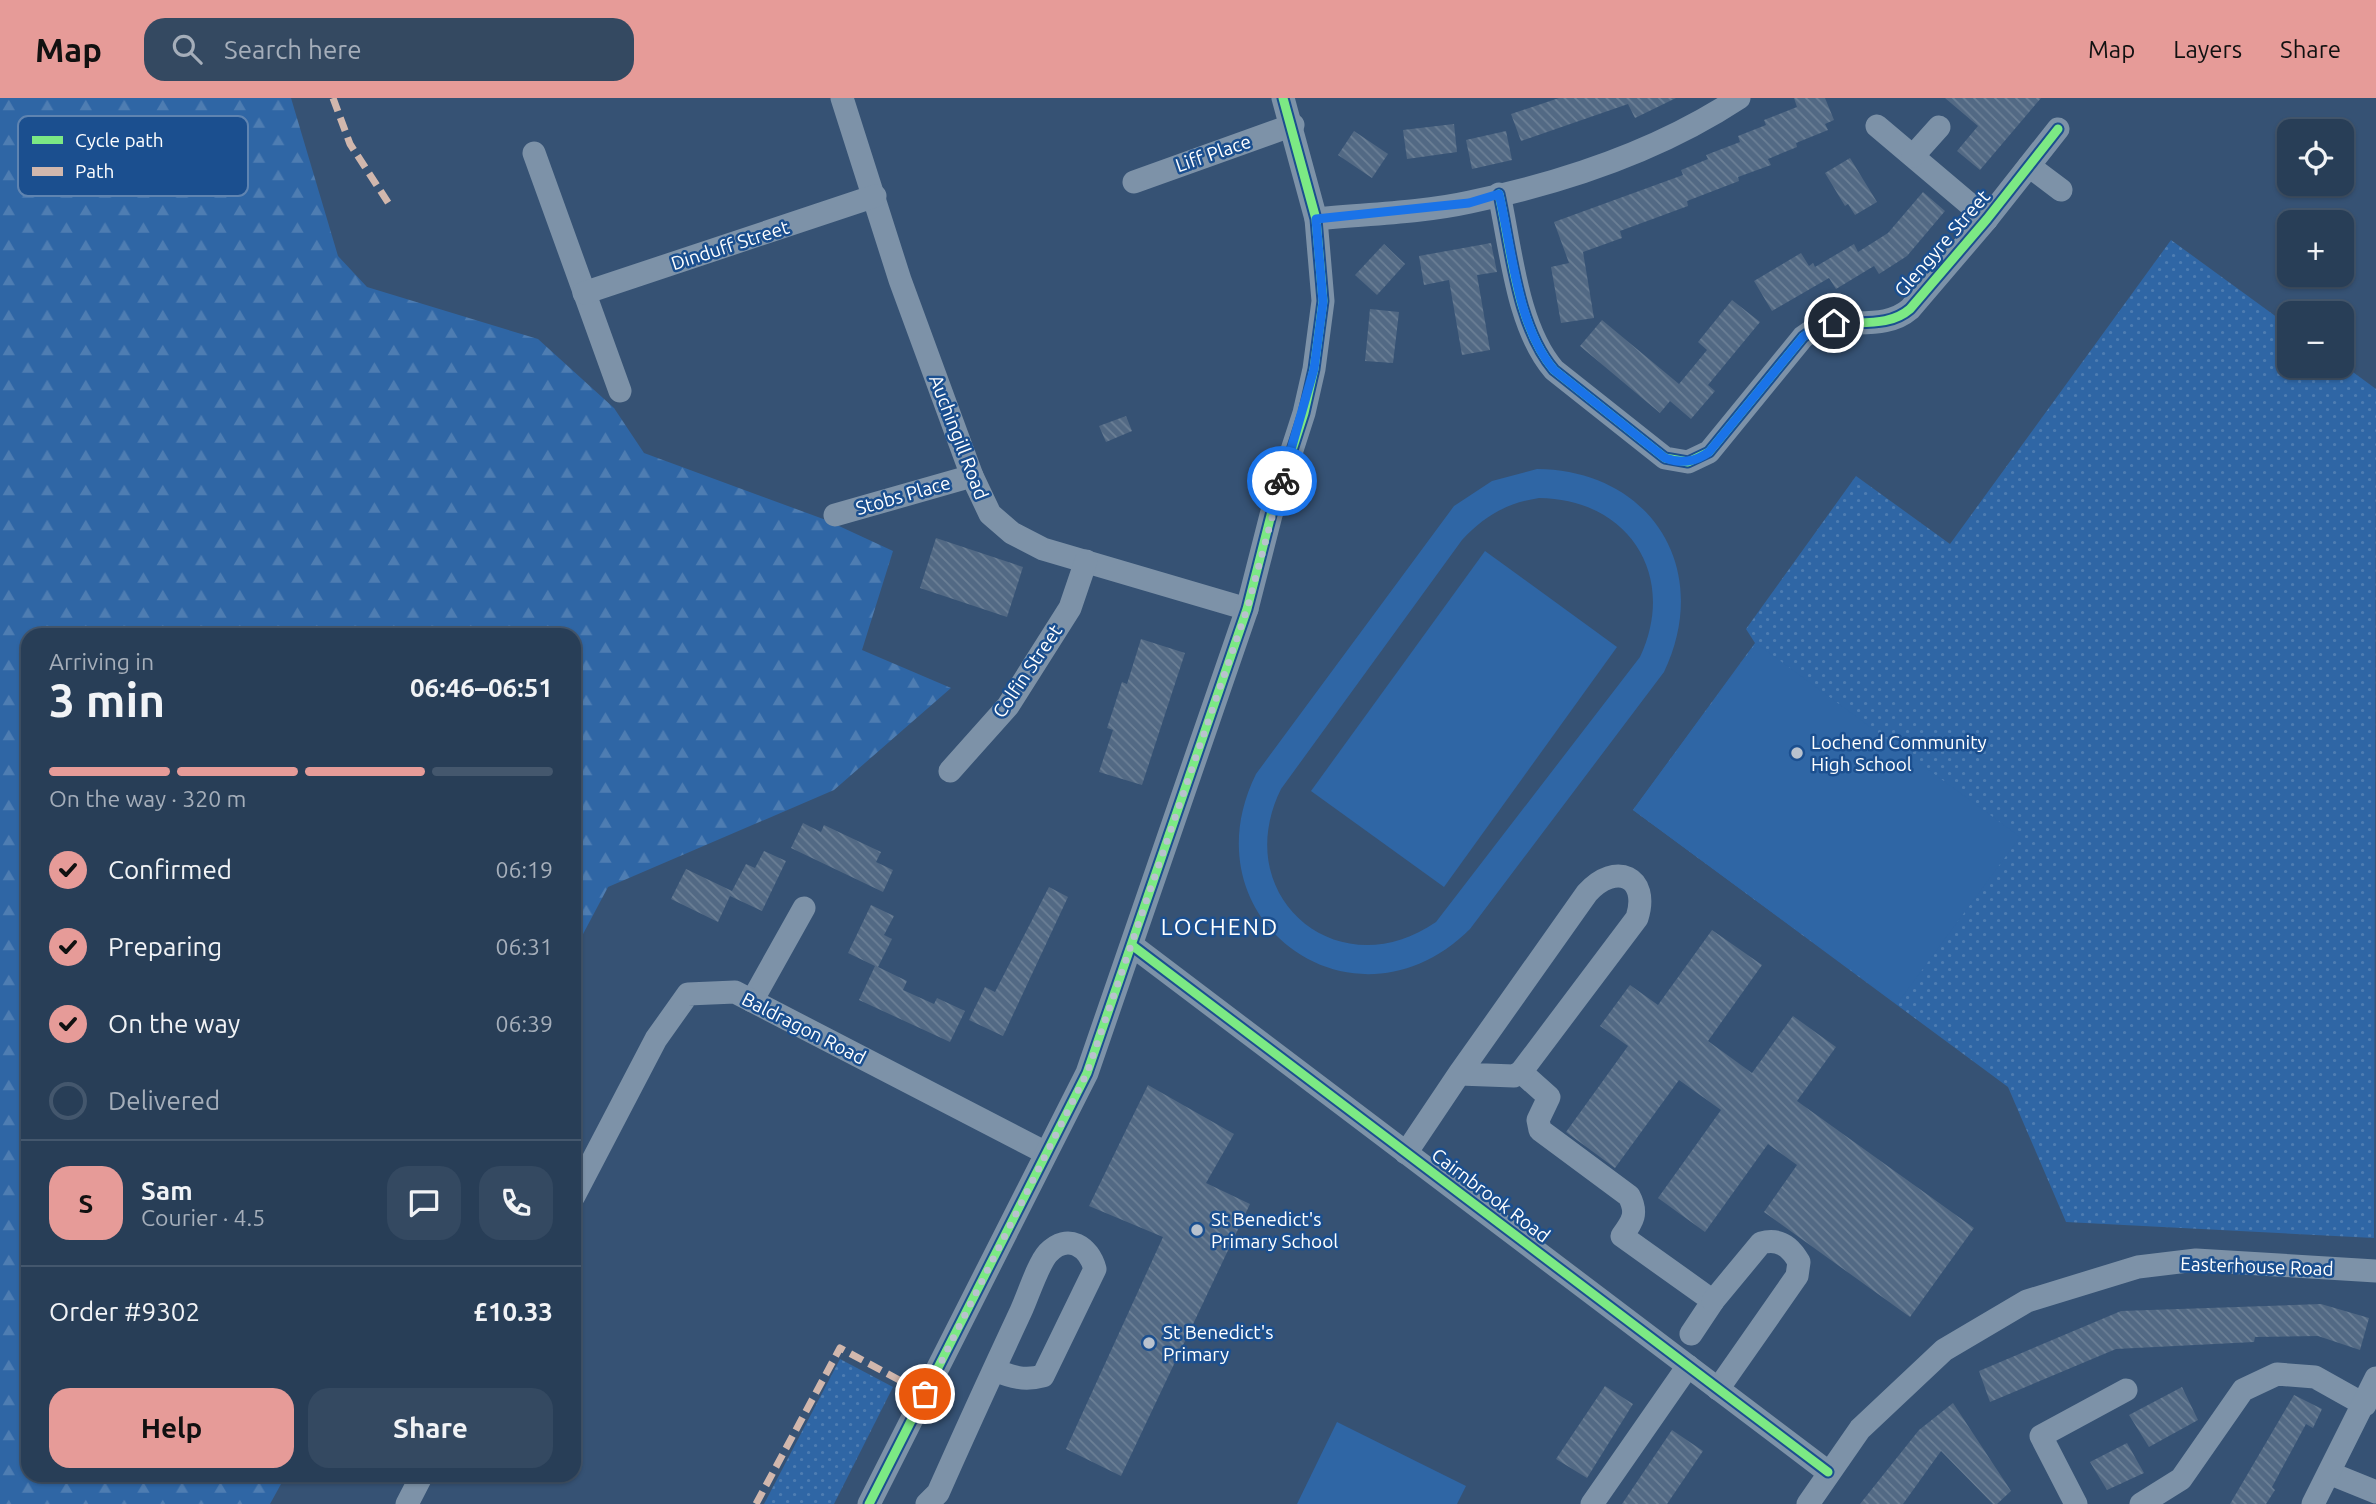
<!DOCTYPE html>
<html lang="en">
<head>
<meta charset="utf-8">
<style>
	:root { --surface:#283e57; --page:#344961; --text:#f1f3f6; --muted:#a5aeba; --line:#44576d; --accent:#e69b98 }
	body { margin:0; font-family:Ubuntu,sans-serif; background:var(--page); color:var(--text); height:100vh; display:flex; flex-direction:column; font-size:26px; white-space:nowrap }
	* { box-sizing:border-box; margin:0 }
	p { font-size:23px; color:var(--muted) }
	.icon { flex:none; width:38px; height:38px; fill:none; stroke:currentColor; stroke-width:2; stroke-linecap:round; stroke-linejoin:round }
	.map { position:relative; flex:1; overflow:hidden }
	.details { position:absolute; left:21px; top:530px; width:560px; height:854px; display:flex; flex-direction:column; background:var(--surface); border-radius:21px; box-shadow:0 2px 5px #0004,0 0 0 2px var(--line) }
	.details>* { flex:none }
	.fabs { position:absolute; left:2277px; top:21px; display:grid; gap:14px }
	.fabs a { display:grid; place-items:center; width:77px; height:77px; border-radius:14px; background:var(--surface); box-shadow:0 2px 5px #0004,0 0 0 2px var(--line); font-size:35px }
	.pin { position:absolute; display:grid; place-items:center; width:60px; height:60px; color:#fff; margin:-30px; border:4px solid #fff; border-radius:50%; box-shadow:0 2px 7px #0007 }
	.courier { position:absolute; display:grid; place-items:center; width:70px; height:70px; margin:-35px; border:5px solid #1a73e8; border-radius:50%; background:#fff; color:#222; box-shadow:0 2px 9px #0007 }
	.headline em { font-style:normal; font-weight:700 }
	.headline div { display:flex; flex-direction:column-reverse }
	.headline { display:flex; align-items:center; justify-content:space-between; height:119px; padding:0 28px }
	h1 { font-size:46px; font-weight:700; line-height:52px }
	.bar { display:grid; grid-template-columns:repeat(4,1fr); gap:10px 7px; align-content:center; height:84px; padding:0 28px }
	.bar i { height:9px; border-radius:5px; background:var(--line) }
	.bar .selected { background:var(--accent) }
	.bar p { grid-column:span 4 }
	.line { display:flex; align-items:center; gap:18px; padding:0 28px; border-top:2px solid var(--line) }
	.line div { flex:1 }
	.round { display:grid; place-items:center; flex:none; width:74px; height:74px; border-radius:21px; background:var(--page) }
	ol { padding:0 28px; list-style:none }
	li { display:flex; align-items:center; gap:21px; height:77px }
	li p { margin-inline-start:auto }
	li .icon { padding:7px; border-radius:50%; background:var(--accent); color:#111; stroke-width:4 }
	li:last-child { color:var(--muted) }
	li i { width:38px; height:38px; border:4px solid var(--line); border-radius:50% }
	.primary-button { display:flex; gap:14px; margin-top:auto; padding:14px 28px }
	.primary-button a { flex:1; height:80px; border-radius:21px; background:var(--accent); color:#111; font-size:28px; font-weight:700; line-height:80px; text-align:center }
	.primary-button a+a { background:var(--page); color:var(--text) }
	header { display:flex; align-items:center; gap:42px; box-sizing:border-box; height:98px; padding:0 35px; background:var(--accent); color:#111 }
	header strong { font-size:33px }
	nav { display:flex; gap:38px; margin-inline-start:auto; font-size:24px }
	.search { width:490px; height:63px; background:var(--page); display:flex; align-items:center; gap:18px; box-sizing:border-box; padding:0 24px; border-radius:21px; color:var(--muted); font-size:26px }
	.map>svg:first-child { display:block }
</style>
</head>
<body>
<header>
<strong>Map</strong>
<div class="search"><svg class="icon" aria-label="search" viewBox="0 0 24 24"><circle cx="10" cy="10" r="6"/><path d="M15 15l6 6"/></svg>Search here</div>
<nav><a>Map</a><a>Layers</a><a>Share</a></nav>
</header>
<div class="map">
<svg width="2376" height="1406" viewBox="0 0 2376 1406">
	<defs>
		<pattern id="grass-dots" width="8" height="8" patternUnits="userSpaceOnUse" patternTransform="scale(1.75)"><rect width="8" height="8" fill="#2f66a5"/><path d="M2 2h.1M6 6h.1" fill="none" stroke="#4e7db2" stroke-width="1.8" stroke-linecap="round"/></pattern>
		<pattern id="forest-firs" width="22" height="20" patternUnits="userSpaceOnUse" patternTransform="scale(1.75)"><rect width="22" height="20" fill="#2f66a5"/><path d="M5 1l3.5 6h-7zM16 11l3.5 6h-7z" fill="#4e7db2"/></pattern>
		<pattern id="building-back-hatch" width="6" height="6" patternUnits="userSpaceOnUse" patternTransform="scale(1.75)"><rect width="6" height="6" fill="#526984"/><path d="M-1 5l2 2M0 0l6 6M5-1l2 2" fill="none" stroke="#6c8096"/></pattern>
	</defs>
	<rect width="100%" height="100%" fill="#365274"/>
	<g fill="url(#grass-dots)">
		<path d="M 2171,142 L 2289,228 L 2289,268 L 2342,266 L 2376,291 L 2374,1140 L 2066,1124 L 2008,989 L 1633,712 L 1755,545 L 1746,531 L 1856,378 L 1950,446 Z"/>
		<path d="M 840,1261 L 893,1289 L 834,1406 L 764,1406 Z"/>
	</g>
	<path fill="url(#forest-firs)" d="M 0,0 L 291,0 L 338,158 L 367,189 L 538,241 L 614,310 L 644,355 L 826,422 L 893,453 L 862,552 L 951,590 L 834,692 L 608,789 L 574,853 L 574,537 L 28,537 L 28,1377 L 286,1377 L 270,1406 L 0,1406 Z"/>
	<g fill="#2f66a5" fill-rule="evenodd">
		<path d="M 1537,371 C 1651,372 1713,471 1664,574 L 1470,831 C 1354,946 1184,822 1256,676 L 1454,408 L 1492,383 ZM 1539,400 C 1629,401 1678,478 1640,559 L 1436,824 C 1338,892 1228,798 1281,691 L 1462,442 C 1484,418 1507,405 1539,400 Z"/>
		<path d="M 1485,453 L 1617,549 L 1444,789 L 1311,693 Z"/>
		<path d="M 1756,545 L 2020,739 L 1897,906 L 1633,712 Z"/>
		<path d="M 1337,1324 L 1466,1388 L 1457,1406 L 1297,1406 Z"/>
	</g>
	<g fill="url(#building-back-hatch)">
		<path d="M 1559,0 L 1676,0 L 1635,20 L 1628,6 L 1521,43 L 1511,16 Z"/>
		<path d="M 1794,0 L 1825,0 L 1834,22 L 1825,26 L 1828,32 L 1796,45 L 1797,49 L 1768,61 L 1771,67 L 1738,79 L 1739,83 L 1687,103 L 1688,108 L 1620,133 L 1622,140 L 1583,154 L 1594,220 L 1561,225 L 1551,169 L 1569,165 L 1554,124 L 1683,77 L 1681,72 L 1708,61 L 1706,57 L 1740,44 L 1738,38 L 1766,27 L 1764,22 L 1797,9 Z"/>
		<path d="M 1945,0 L 2041,0 L 1980,72 L 1957,53 L 1978,28 Z"/>
		<path d="M 1454,26 L 1457,54 L 1407,61 L 1403,32 Z"/>
		<path d="M 1354,33 L 1388,56 L 1372,80 L 1338,57 Z"/>
		<path d="M 1506,33 L 1512,62 L 1472,71 L 1466,42 Z"/>
		<path d="M 1850,60 L 1877,104 L 1855,117 L 1848,106 L 1845,108 L 1825,75 Z"/>
		<path d="M 1923,94 L 1945,113 L 1907,158 L 1879,176 L 1874,168 L 1836,191 L 1829,180 L 1772,213 L 1754,183 L 1801,155 L 1809,168 L 1813,165 L 1815,169 L 1854,146 L 1858,154 L 1888,135 Z"/>
		<path d="M 1491,145 L 1497,174 L 1477,177 L 1490,252 L 1462,257 L 1449,182 L 1424,187 L 1419,158 Z"/>
		<path d="M 1384,146 L 1405,166 L 1377,197 L 1355,177 Z"/>
		<path d="M 1732,202 L 1760,224 L 1708,287 L 1715,293 L 1691,321 L 1670,303 L 1660,315 L 1580,248 L 1602,222 L 1679,286 L 1707,252 L 1698,244 Z"/>
		<path d="M 1370,211 L 1399,214 L 1393,265 L 1365,263 Z"/>
		<path d="M 1126,318 L 1132,333 L 1106,344 L 1099,328 Z"/>
		<path d="M 936,440 L 1023,469 L 1007,519 L 920,490 Z"/>
		<path d="M 1141,541 L 1185,555 L 1142,687 L 1099,674 L 1113,632 L 1107,630 L 1112,615 L 1122,584 L 1127,586 Z"/>
		<path d="M 803,725 L 821,734 L 824,727 L 881,754 L 876,764 L 893,772 L 883,794 L 791,750 Z"/>
		<path d="M 764,753 L 786,763 L 762,813 L 730,798 L 718,824 L 671,801 L 686,771 L 732,793 L 746,766 L 755,770 Z"/>
		<path d="M 1049,789 L 1068,799 L 1003,938 L 969,922 L 985,889 L 995,894 Z"/>
		<path d="M 871,807 L 894,818 L 884,837 L 892,841 L 878,869 L 907,883 L 903,892 L 934,906 L 937,900 L 965,913 L 950,944 L 859,902 L 875,868 L 848,855 Z"/>
		<path d="M 1712,832 L 1762,867 L 1708,943 L 1752,975 L 1793,918 L 1836,949 L 1797,1003 L 1974,1130 L 1910,1219 L 1764,1114 L 1797,1067 L 1768,1046 L 1705,1134 L 1658,1100 L 1721,1012 L 1679,982 L 1615,1070 L 1566,1034 L 1628,948 L 1600,928 L 1630,887 L 1658,907 Z"/>
		<path d="M 1148,987 L 1234,1036 L 1206,1085 L 1250,1106 L 1121,1378 L 1066,1351 L 1163,1139 L 1089,1108 Z"/>
		<path d="M 2321,1206 L 2369,1220 L 2360,1252 L 2318,1238 L 2255,1239 L 2254,1244 L 2116,1251 L 1990,1304 L 1979,1273 L 2121,1213 Z"/>
		<path d="M 1605,1288 L 1633,1306 L 1587,1380 L 1556,1361 Z"/>
		<path d="M 2182,1289 L 2198,1322 L 2149,1349 L 2129,1317 Z"/>
		<path d="M 2294,1297 L 2322,1311 L 2313,1330 L 2306,1326 L 2272,1389 L 2275,1392 L 2266,1406 L 2230,1406 Z"/>
		<path d="M 1953,1305 L 2011,1393 L 1997,1406 L 1993,1406 L 1941,1353 L 1903,1406 L 1860,1406 L 1919,1332 Z"/>
		<path d="M 1672,1332 L 1703,1353 L 1667,1406 L 1622,1406 Z"/>
		<path d="M 2127,1345 L 2144,1375 L 2107,1392 L 2090,1364 Z"/>
	</g>
	<g fill="none" stroke-linecap="round" stroke-linejoin="round">
		<g stroke="#7d92a8" stroke-width="23">
			<path d="M 842,0 L 900,182 L 972,378 L 990,416 L 1012,435 L 1043,451 L 1247,511"/>
			<path d="M 1877,28 L 1987,121"/>
			<path d="M 534,55 L 620,293"/>
			<path d="M 1913,58 L 1939,29"/>
			<path d="M 2029,68 L 2061,92"/>
			<path d="M 1134,84 L 1293,27"/>
			<path d="M 1499,96 C 1511,151 1517,229 1554,272 L 1665,360 L 1688,364 L 1709,354 L 1803,239 C 1835,213 1880,237 1910,211 L 1987,121 L 2058,31"/>
			<path d="M 1316,121 C 1366,116 1420,115 1470,104 C 1562,85 1660,52 1739,0"/>
			<path d="M 584,195 L 875,98"/>
			<path d="M 835,417 L 972,378"/>
			<path d="M 950,673 L 1008,608 L 1070,510 L 1086,463"/>
			<path d="M 1133,848 L 1828,1374"/>
			<path d="M 752,903 L 804,810"/>
			<path d="M 1521,974 L 1549,999 L 1538,1022 L 1540,1032 L 1629,1098 C 1638,1115 1633,1123 1622,1138 L 1713,1203 L 1691,1236"/>
			<path d="M 1406,1055 L 1459,976 L 1514,978 L 1521,974 L 1637,820 C 1650,779 1616,763 1587,795 L 1459,976"/>
			<path d="M 574,1098 L 656,941 L 688,896 L 735,894 L 1046,1055"/>
			<path d="M 1713,1203 L 1761,1145 C 1779,1140 1790,1148 1799,1164 L 1797,1178 L 1718,1291"/>
			<path d="M 2329,1375 L 2376,1394"/>
			<path d="M 407,1406 L 422,1377"/>
			<path d="M 869,1406 L 1087,975 L 1247,511 L 1271,417 L 1304,315 L 1314,271 L 1323,203 L 1316,121 L 1283,0"/>
			<path d="M 927,1406 L 938,1395 C 965,1334 993,1273 1021,1213 C 1028,1198 1038,1166 1048,1155 C 1068,1134 1089,1149 1095,1171 L 1043,1278 C 1024,1283 1012,1279 994,1272"/>
			<path d="M 1592,1406 L 1688,1268"/>
			<path d="M 1808,1406 L 1860,1331 L 1944,1252 L 2027,1203 L 2138,1169 L 2196,1162 L 2376,1173"/>
			<path d="M 2076,1406 L 2041,1338 L 2126,1292"/>
			<path d="M 2141,1406 L 2181,1381 L 2243,1292 L 2277,1276 L 2315,1279 L 2365,1307"/>
			<path d="M 2313,1406 L 2376,1280"/>
		</g>
		<g stroke="#d1b7ad" stroke-width="7" stroke-dasharray="14 7" stroke-linecap="butt">
			<path d="M 333,0 L 350,46 L 391,109"/>
			<path d="M 756,1406 L 840,1250 L 925,1296"/>
		</g>
		<g stroke="#1b4f8f" stroke-width="13">
			<g id="cycleway">
				<path d="M 1499,96 C 1511,151 1517,229 1554,272 L 1665,360 L 1688,364 L 1709,354 L 1803,239 C 1835,213 1880,237 1910,211 L 1987,121 L 2058,31"/>
				<path d="M 1133,848 L 1828,1374"/>
				<path d="M 869,1406 L 1087,975 L 1247,511 L 1271,417 L 1304,315 L 1314,271 L 1323,203 L 1316,121 L 1283,0"/>
			</g>
		</g>
		<use href="#cycleway" stroke="#7ce984" stroke-width="9"/>
	</g>
	<g fill="none" stroke-linecap="round" stroke-linejoin="round">
		<path stroke="#b9c2ce" stroke-width="7" stroke-dasharray="0 12.6" d="M 925,1296 L 1087,975 L 1247,511 L 1282,383"/>
		<path stroke="#1a73e8" stroke-width="9" d="M 1282,383 L 1314,271 L 1323,204 L 1316,121 L 1469,105 L 1499,96 C 1512,151 1517,229 1554,272 L 1665,360 C 1682,366 1695,364 1709,354 L 1803,239 L 1814,231 L 1834,225"/>
	</g>
	<g fill="#b9c2ce" stroke="#1b4f8f" stroke-width="2.5">
		<circle cx="1797" cy="655" r="7"/>
		<circle cx="1197" cy="1132" r="7"/>
		<circle cx="1149" cy="1245" r="7"/>
	</g>
	<g text-anchor="middle" dominant-baseline="central" stroke-width="5" stroke-linejoin="round" paint-order="stroke">
		<g font-size="19" fill="#fff" stroke="#1b4f8f">
			<text transform="translate(1213 55) rotate(-19)">Liff Place</text>
			<text transform="translate(1942 145) rotate(-49)">Glengyre Street</text>
			<text transform="translate(730 147) rotate(-18)">Dinduff Street</text>
			<text transform="translate(959 339) rotate(69)">Auchingill Road</text>
			<text transform="translate(903 397) rotate(-16)">Stobs Place</text>
			<text transform="translate(1027 573) rotate(-56)">Colfin Street</text>
			<text transform="translate(804 930) rotate(27)">Baldragon Road</text>
			<text transform="translate(1491 1097) rotate(37)">Cairnbrook Road</text>
			<text transform="translate(2257 1168) rotate(2)">Easterhouse Road</text>
		</g>
		<g font-size="19" fill="#fff" stroke="#1b4f8f" text-anchor="start">
			<text x="1811" y="644">Lochend Community<tspan x="1811" dy="22">High School</tspan></text>
			<text x="1211" y="1121">St Benedict's<tspan x="1211" dy="22">Primary School</tspan></text>
			<text x="1163" y="1234">St Benedict's<tspan x="1163" dy="22">Primary</tspan></text>
		</g>
		<g font-size="23" letter-spacing="2" fill="#fff" stroke="#1b4f8f">
			<text x="1220" y="828">LOCHEND</text>
		</g>
	</g>
	<rect x="18" y="18" width="230" height="80" rx="10" fill="#1b4f8f" stroke="#5f84b1" stroke-width="2"/>
	<rect x="32" y="38" width="31" height="8" fill="#7ce984"/>
	<rect x="32" y="69" width="31" height="9" fill="#d1b7ad"/>
	<g font-size="19" fill="#fff">
		<text x="75" y="49">Cycle path</text>
		<text x="75" y="80">Path</text>
	</g>
</svg>
<div class="fabs">
<a><svg class="icon" aria-label="locate" viewBox="0 0 24 24"><circle cx="12" cy="12" r="6"/><path d="M12 2v4M12 18v4M2 12h4M18 12h4"/></svg></a>
<a>+</a>
<a>−</a>
</div>
<div class="pin" style="left:925px;top:1296px;background:#ea580c"><svg class="icon" aria-label="bag" viewBox="0 0 24 24"><path d="M5 8h14l-1 12H6zM9 8a3 3 0 0 1 6 0"/></svg></div>
<div class="pin" style="left:1834px;top:225px;background:#1f2937"><svg class="icon" aria-label="home" viewBox="0 0 24 24"><path d="M3 11l9-7 9 7M6 9v11h12V9"/></svg></div>
<div class="courier" style="left:1282px;top:383px"><svg class="icon" aria-label="bike" viewBox="0 0 24 24"><circle cx="6" cy="16" r="4"/><circle cx="18" cy="16" r="4"/><path d="M6 16l4-8h5l3 8M10 8l3 8H6M13 5h3"/></svg></div>
<section class="details">
<div class="headline"><div><h1>3 min</h1><p>Arriving in</p></div><em>06:46–06:51</em></div>
<div class="bar"><i class="selected"></i><i class="selected"></i><i class="selected"></i><i></i><p>On the way · 320 m</p></div>
<ol>
<li><svg class="icon" aria-label="check" viewBox="0 0 24 24"><path d="M5 12l5 5 9-10"/></svg>Confirmed<p>06:19</p></li>
<li><svg class="icon" aria-label="check" viewBox="0 0 24 24"><path d="M5 12l5 5 9-10"/></svg>Preparing<p>06:31</p></li>
<li><svg class="icon" aria-label="check" viewBox="0 0 24 24"><path d="M5 12l5 5 9-10"/></svg>On the way<p>06:39</p></li>
<li><i></i>Delivered</li>
</ol>
<div class="line" style="height:126px"><b class="round" style="background:var(--accent);color:#111">S</b><div><b>Sam</b><p>Courier · 4.5</p></div><a class="round"><svg class="icon" aria-label="chat" viewBox="0 0 24 24"><path d="M4 5h16v11H9l-5 4z"/></svg></a><a class="round"><svg class="icon" aria-label="phone" viewBox="0 0 24 24"><path d="M5 4h4l2 5-3 2q2 4 5 5l2-3 5 2v4C11 20 4 13 5 4z"/></svg></a></div>
<div class="line" style="height:91px"><div>Order #9302</div><b>£10.33</b></div>
<div class="primary-button"><a>Help</a><a>Share</a></div>
</section>
</div>
</body>
</html>
